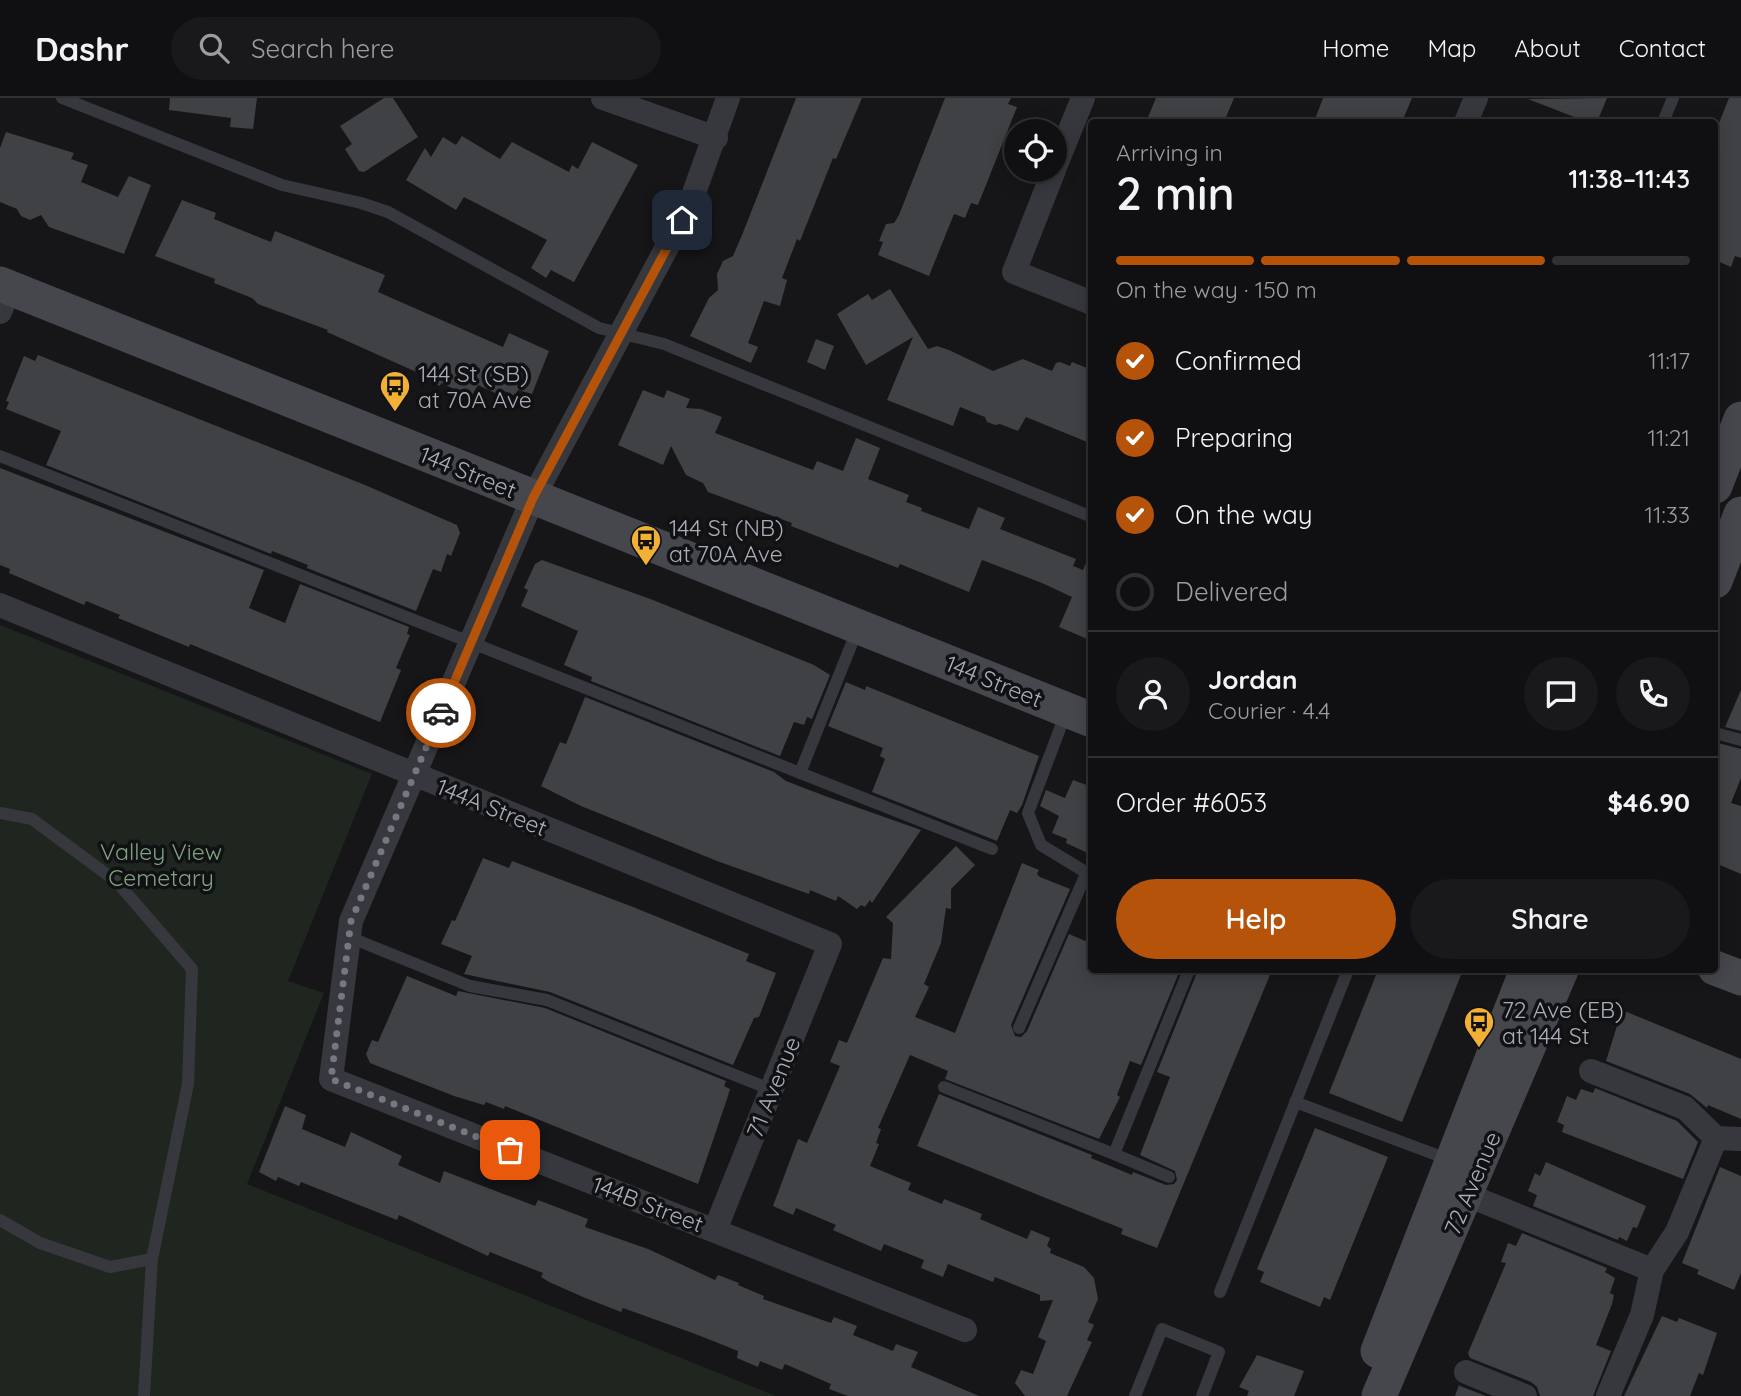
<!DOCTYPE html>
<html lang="en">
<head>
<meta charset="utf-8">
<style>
	:root { --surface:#101012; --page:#19191b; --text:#f1f3f6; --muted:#9c9d9f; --line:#303032; --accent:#b45309 }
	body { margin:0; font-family:Quicksand,sans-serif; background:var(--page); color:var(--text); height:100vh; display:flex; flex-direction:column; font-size:26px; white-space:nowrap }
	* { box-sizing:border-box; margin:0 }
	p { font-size:23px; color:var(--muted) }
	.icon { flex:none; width:38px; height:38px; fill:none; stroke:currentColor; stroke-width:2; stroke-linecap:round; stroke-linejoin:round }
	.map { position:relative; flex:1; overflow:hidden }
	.details { position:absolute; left:1088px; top:21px; width:630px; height:854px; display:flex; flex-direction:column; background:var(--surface); border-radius:7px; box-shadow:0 4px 18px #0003,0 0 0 2px var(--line) }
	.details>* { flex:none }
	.fabs { position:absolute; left:1004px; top:21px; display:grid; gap:14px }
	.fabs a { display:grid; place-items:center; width:63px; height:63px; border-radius:50%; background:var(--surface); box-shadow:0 4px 18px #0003,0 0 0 2px var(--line); font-size:35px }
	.pin { position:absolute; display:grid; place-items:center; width:60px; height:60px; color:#fff; margin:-30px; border-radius:14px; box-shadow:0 4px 10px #0006 }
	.courier { position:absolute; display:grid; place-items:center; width:70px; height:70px; margin:-35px; border:5px solid #b45309; border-radius:50%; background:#fff; color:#222; box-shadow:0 2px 9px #0007 }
	.headline em { font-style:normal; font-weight:600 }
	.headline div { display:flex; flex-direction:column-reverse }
	.headline { display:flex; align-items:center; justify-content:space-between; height:119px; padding:0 28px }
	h1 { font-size:46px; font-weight:600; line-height:52px }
	.bar { display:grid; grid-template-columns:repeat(4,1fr); gap:10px 7px; align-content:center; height:84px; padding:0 28px }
	.bar i { height:9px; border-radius:5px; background:var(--line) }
	.bar .current { background:var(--accent) }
	.bar p { grid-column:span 4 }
	.line { display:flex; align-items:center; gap:18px; padding:0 28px; border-top:2px solid var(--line) }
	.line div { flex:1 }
	.round { display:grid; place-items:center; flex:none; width:74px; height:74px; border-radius:37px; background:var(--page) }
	ol { padding:0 28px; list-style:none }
	li { display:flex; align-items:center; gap:21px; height:77px }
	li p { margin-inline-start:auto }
	li .icon { padding:7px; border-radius:50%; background:var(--accent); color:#fff; stroke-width:4 }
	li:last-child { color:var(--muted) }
	li i { width:38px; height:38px; border:4px solid var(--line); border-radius:50% }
	.button { display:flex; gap:14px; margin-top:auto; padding:14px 28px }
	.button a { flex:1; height:80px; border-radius:42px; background:var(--accent); color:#fff; font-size:28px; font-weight:600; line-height:80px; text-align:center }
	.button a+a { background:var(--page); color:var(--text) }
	header { display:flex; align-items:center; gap:42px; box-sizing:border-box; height:98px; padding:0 35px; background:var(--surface); border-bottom:2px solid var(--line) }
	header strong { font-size:33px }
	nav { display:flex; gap:38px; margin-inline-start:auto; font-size:24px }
	.search { width:490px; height:63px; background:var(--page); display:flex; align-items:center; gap:18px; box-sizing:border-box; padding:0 24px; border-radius:38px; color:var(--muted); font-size:26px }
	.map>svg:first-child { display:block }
</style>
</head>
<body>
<header>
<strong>Dashr</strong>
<div class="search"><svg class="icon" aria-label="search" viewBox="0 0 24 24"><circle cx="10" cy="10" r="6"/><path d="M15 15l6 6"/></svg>Search here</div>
<nav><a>Home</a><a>Map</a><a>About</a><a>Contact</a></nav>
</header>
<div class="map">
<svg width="1741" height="1298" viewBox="0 0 1741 1298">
	<rect width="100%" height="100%" fill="#161618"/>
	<path fill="#1e261f" d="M 0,527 L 372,676 L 288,883 L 324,895 L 247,1086 L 776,1298 L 0,1298 Z"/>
	<g fill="#404145">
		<path d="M 170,0 L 257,0 L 253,31 L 230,29 L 231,20 L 169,12 Z"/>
		<path d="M 384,0 L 393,0 L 418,39 L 364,74 L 359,73 L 345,51 L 352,46 L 340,28 Z"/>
		<path d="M 796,0 L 862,0 L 836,61 L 833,60 L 800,143 L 797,141 L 782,180 L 787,182 L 780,208 L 764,203 L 748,245 L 758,249 L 751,265 L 690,238 L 709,200 L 718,192 L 717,176 L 723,163 L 733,158 L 742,137 Z"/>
		<path d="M 945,0 L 1011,0 L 1008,6 L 1017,9 L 978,107 L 971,105 L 965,120 L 954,116 L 929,178 L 878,157 L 883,144 L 879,143 L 886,126 L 894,125 L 899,117 Z"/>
		<path d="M 1156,0 L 1234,0 L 1224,24 L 1146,24 Z"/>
		<path d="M 1323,0 L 1412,0 L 1402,24 L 1314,24 Z"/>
		<path d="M 1607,0 L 1597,24 L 1587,24 L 1528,1 Z"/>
		<path d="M 1729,0 L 1741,0 L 1741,160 L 1735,158 L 1731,169 L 1715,162 L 1715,35 Z"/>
		<path d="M 6,34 L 74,55 L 71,61 L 88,67 L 81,84 L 118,99 L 129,78 L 151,87 L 124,156 L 49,129 L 41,117 L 30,122 L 21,118 L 17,111 L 0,104 L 0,50 Z"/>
		<path d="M 462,38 L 500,61 L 512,44 L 569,74 L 572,67 L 578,71 L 592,44 L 638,67 L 574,184 L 551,172 L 546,180 L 531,170 L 547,142 L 464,99 L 456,112 L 406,82 L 425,50 L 431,59 L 443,39 L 456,47 Z"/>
		<path d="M 182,102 L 216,115 L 214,121 L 271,144 L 275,133 L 385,177 L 378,194 L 503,249 L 509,235 L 549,253 L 532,296 L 518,292 L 515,298 L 500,291 L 497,296 L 478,287 L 471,299 L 441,285 L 440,288 L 422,279 L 423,277 L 327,234 L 328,232 L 258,206 L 252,200 L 214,185 L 215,181 L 155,158 Z"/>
		<path d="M 890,191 L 928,251 L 937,248 L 949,252 L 993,273 L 1023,261 L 1052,273 L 1056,265 L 1060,264 L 1070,268 L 1072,264 L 1092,272 L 1092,346 L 1026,319 L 1018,333 L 1000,326 L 995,327 L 987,324 L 985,319 L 960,309 L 953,328 L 887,302 L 913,239 L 866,267 L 837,216 L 868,196 L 872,202 Z"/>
		<path d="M 816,241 L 834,248 L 825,272 L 807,264 Z"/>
		<path d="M 38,257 L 365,387 L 457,427 L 460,435 L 451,458 L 447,456 L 441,474 L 433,471 L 416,513 L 307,470 L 308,467 L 272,453 L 271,456 L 46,367 L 61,333 L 6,311 L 9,304 L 6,303 L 24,258 L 35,263 Z"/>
		<path d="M 643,292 L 664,300 L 667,292 L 690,301 L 686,310 L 701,311 L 722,319 L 715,335 L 813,372 L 817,363 L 843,373 L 856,340 L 880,350 L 868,381 L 909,397 L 906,404 L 922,410 L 921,413 L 969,431 L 978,409 L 1005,420 L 1000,431 L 1076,461 L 1073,468 L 1083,472 L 1092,451 L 1092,543 L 1059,529 L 1072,499 L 1042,485 L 982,462 L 969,494 L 900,466 L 898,470 L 791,428 L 792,425 L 708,394 L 703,385 L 686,377 L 671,348 L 663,367 L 618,347 Z"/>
		<path d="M 0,370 L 264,472 L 249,510 L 285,525 L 300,486 L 409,529 L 407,536 L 410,537 L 396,570 L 401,572 L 380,624 L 190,546 L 189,549 L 118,520 L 120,517 L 86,503 L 84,507 L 9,475 L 10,471 L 0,467 Z"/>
		<path d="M 542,462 L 653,502 L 814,567 L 830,577 L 812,621 L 807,619 L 804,627 L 794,624 L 780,658 L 591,583 L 592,579 L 564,567 L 578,533 L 521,508 L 528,492 L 524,490 L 535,466 Z"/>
		<path d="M 846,584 L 865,592 L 866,588 L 1039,658 L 1022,707 L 1017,715 L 1010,712 L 997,743 L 872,694 L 885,661 L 880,658 L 883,650 L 828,628 Z"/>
		<path d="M 1741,592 L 1741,633 L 1725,629 Z"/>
		<path d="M 585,599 L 774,674 L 786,683 L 825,698 L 921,732 L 872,805 L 870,802 L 865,809 L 861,807 L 857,811 L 838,798 L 836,803 L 810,792 L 809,796 L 717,763 L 581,708 L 541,688 L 560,644 L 566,646 Z"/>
		<path d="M 1718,645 L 1741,651 L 1741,680 L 1731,705 L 1741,708 L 1741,776 L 1715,765 L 1715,653 Z"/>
		<path d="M 1073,682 L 1092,689 L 1092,757 L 1066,745 L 1067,741 L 1052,735 L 1059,718 L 1040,708 L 1046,692 L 1065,700 Z"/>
		<path d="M 956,748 L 975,767 L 951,791 L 951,811 L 946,810 L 941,845 L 924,886 L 929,889 L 915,919 L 955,935 L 1022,765 L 1039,772 L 1037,776 L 1040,779 L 1070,791 L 1011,927 L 1015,938 L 1021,939 L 1027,933 L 1069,836 L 1092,846 L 1092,872 L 1180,872 L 1141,967 L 1130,963 L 1117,997 L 1120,999 L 1099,1041 L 945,981 L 948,973 L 910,957 L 878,1030 L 881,1031 L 876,1045 L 879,1046 L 870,1068 L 911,1085 L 908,1092 L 942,1106 L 944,1101 L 982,1116 L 980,1121 L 1027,1141 L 1031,1132 L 1050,1140 L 1047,1148 L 1051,1151 L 1050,1155 L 1084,1169 L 1094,1180 L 1098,1201 L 1088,1224 L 1094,1227 L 1087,1242 L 1092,1244 L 1067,1298 L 1025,1298 L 1015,1285 L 1021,1272 L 1033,1276 L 1046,1243 L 1038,1239 L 1053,1202 L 1040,1203 L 1040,1197 L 995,1179 L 993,1184 L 948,1166 L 943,1179 L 921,1170 L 924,1162 L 884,1146 L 881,1153 L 860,1144 L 833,1132 L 836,1127 L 796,1110 L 793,1117 L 773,1108 L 798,1041 L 807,1045 L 840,968 L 830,964 L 839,942 L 847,945 L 883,860 L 891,861 L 893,825 L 886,819 Z"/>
		<path d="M 483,760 L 509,770 L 512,763 L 633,809 L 749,856 L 746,863 L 776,875 L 759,919 L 754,920 L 733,967 L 550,894 L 464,876 L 472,858 L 441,846 L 452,822 L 455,823 Z"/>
		<path d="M 1198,872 L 1272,872 L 1157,1150 L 1121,1136 L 1123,1131 L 917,1048 L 939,996 L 1092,1057 L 1091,1060 L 1132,1077 L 1133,1074 L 1166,1087 L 1174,1086 L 1177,1082 L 1175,1073 L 1140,1057 L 1170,979 L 1157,974 Z"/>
		<path d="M 1378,872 L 1463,872 L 1402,1024 L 1329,995 Z"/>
		<path d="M 407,878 L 456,898 L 458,893 L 545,910 L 726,983 L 724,988 L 730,991 L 727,1001 L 698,1086 L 505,1008 L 504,1011 L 486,1004 L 484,1007 L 454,998 L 370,965 L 366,956 L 372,942 L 378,944 Z"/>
		<path d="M 1622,912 L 1741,961 L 1741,1021 L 1708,1007 L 1707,1010 L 1690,996 L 1606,963 Z"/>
		<path d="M 1595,990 L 1677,1023 L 1698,1044 L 1683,1081 L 1562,1034 L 1564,1027 L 1557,1024 L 1567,998 L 1576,1002 L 1581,991 L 1593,995 Z"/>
		<path d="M 285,1008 L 306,1017 L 302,1031 L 345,1049 L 351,1034 L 402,1058 L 398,1067 L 440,1085 L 444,1073 L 535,1108 L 538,1102 L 588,1121 L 585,1129 L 648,1151 L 715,1182 L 718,1177 L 739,1185 L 738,1187 L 764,1198 L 763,1201 L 831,1225 L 834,1219 L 857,1228 L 853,1237 L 893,1253 L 896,1246 L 918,1254 L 911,1269 L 979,1298 L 848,1298 L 829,1291 L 831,1286 L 785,1266 L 782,1272 L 760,1263 L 758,1269 L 737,1260 L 738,1253 L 698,1237 L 623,1210 L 621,1214 L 583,1199 L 549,1184 L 541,1179 L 543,1175 L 490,1154 L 488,1158 L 399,1117 L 397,1122 L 301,1084 L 299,1088 L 278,1079 L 276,1083 L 259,1074 Z"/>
		<path d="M 1315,1030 L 1388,1059 L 1330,1202 L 1324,1199 L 1320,1209 L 1260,1184 L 1264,1174 L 1257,1171 Z"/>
		<path d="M 1546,1064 L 1646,1108 L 1637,1130 L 1633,1129 L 1627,1143 L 1619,1139 L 1618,1142 L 1533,1108 L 1537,1097 L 1528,1093 L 1535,1075 L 1540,1078 Z"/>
		<path d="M 1720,1069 L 1741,1078 L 1741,1175 L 1734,1192 L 1697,1176 L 1699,1172 L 1682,1165 Z"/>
		<path d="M 1522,1135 L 1607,1170 L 1605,1174 L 1615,1180 L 1610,1195 L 1614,1197 L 1612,1206 L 1596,1247 L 1611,1253 L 1593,1298 L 1540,1298 L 1537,1289 L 1531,1284 L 1470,1260 L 1468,1255 L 1506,1165 L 1501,1164 L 1508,1145 L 1516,1148 Z"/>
		<path d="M 1662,1218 L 1677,1224 L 1679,1220 L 1717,1235 L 1703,1277 L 1699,1275 L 1690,1298 L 1624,1298 Z"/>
		<path d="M 1257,1257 L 1304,1273 L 1294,1298 L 1247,1298 L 1249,1293 L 1239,1289 Z"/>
		<path d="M 1459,1287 L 1460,1288 L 1486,1298 L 1455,1298 Z"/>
	</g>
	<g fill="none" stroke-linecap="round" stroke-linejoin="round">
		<g stroke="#37383d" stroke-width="12">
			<path d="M 62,0 L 282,87 L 361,105 L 388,114 L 599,230 L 664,246 L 1092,419"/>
			<path d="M 1663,24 L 1673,0"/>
			<path d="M 0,358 L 992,751"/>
			<path d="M 1067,612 L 1028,715 L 1041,747 L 1092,778"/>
			<path d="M 1715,635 L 1741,642"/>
			<path d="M 800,675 L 858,530"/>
			<path d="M 0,715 L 32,721 L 117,784 L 192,871 L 188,986 L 152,1161 L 144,1298"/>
			<path d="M 349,839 L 470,888 L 547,902 L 772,992"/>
			<path d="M 1019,930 L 1086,776"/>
			<path d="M 944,989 L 1114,1056"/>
			<path d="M 1295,1004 L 1450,1062"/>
			<path d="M 1169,1079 L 1114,1056 L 1189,872"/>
			<path d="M 0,1122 L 40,1145 L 110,1169 L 152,1161"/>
			<path d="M 1220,1194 L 1348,872"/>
			<path d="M 1135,1298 L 1162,1231 L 1219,1254 L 1202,1298"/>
		</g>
		<g stroke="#37383d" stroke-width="24">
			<path d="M 603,0 L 716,40"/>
			<path d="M 728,0 L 690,106 L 533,400 L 351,823 L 331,981 L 965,1232"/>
			<path d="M 1466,24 L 1476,0"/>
			<path d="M 1055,69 L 1083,0"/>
			<path d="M 1054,72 L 1014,174 L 1092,205"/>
			<path d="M 0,214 L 10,190"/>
			<path d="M 0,507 L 830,846 L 715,1132"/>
			<path d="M 1591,973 L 1685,1010 L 1716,1040 L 1741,1041"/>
			<path d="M 1467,1097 L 1652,1172"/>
			<path d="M 1466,1274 L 1525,1298"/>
			<path d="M 1608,1298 L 1642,1217 L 1652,1172 L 1677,1134 L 1716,1040"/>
		</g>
		<g stroke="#45474d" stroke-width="35">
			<path d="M 0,186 L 1092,622"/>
			<path d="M 1715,388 L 1741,321"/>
			<path d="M 1715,483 L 1741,416"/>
			<path d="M 1715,870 L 1741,880"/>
			<path d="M 1378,1253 L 1527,872"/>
			<path d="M 1379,1298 L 1561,872"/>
		</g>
	</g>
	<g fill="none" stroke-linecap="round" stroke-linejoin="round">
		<path stroke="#757880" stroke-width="7" stroke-dasharray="0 12.6" d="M 441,615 L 351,823 L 331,981 L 510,1052"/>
		<path stroke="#b45309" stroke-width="9" d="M 441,615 L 533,400 L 682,122"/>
	</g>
	<defs>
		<g id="bus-pin" transform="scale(1.575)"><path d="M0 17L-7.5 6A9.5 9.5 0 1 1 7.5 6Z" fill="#f2b134" stroke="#111113"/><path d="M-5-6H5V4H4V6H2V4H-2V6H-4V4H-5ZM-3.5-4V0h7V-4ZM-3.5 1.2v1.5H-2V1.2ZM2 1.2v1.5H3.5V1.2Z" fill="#111"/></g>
	</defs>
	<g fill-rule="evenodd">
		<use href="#bus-pin" x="395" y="288"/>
		<use href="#bus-pin" x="646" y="442"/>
		<use href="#bus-pin" x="1479" y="924"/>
	</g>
	<g text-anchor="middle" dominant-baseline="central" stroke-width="7" stroke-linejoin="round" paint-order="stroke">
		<g font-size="23" fill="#a8adb8" stroke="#111113" text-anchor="start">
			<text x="418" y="275">144 St (SB)<tspan x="418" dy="26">at 70A Ave</tspan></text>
			<text x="669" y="429">144 St (NB)<tspan x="669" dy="26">at 70A Ave</tspan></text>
			<text x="1502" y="911">72 Ave (EB)<tspan x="1502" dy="26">at 144 St</tspan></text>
		</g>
		<g font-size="23" fill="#a8adb8" stroke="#111113">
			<text transform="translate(468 374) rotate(22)">144 Street</text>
			<text transform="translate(994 583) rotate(22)">144 Street</text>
			<text transform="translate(492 709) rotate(22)">144A Street</text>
			<text transform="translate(773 989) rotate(-68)">71 Avenue</text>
			<text transform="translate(1472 1085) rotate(-67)">72 Avenue</text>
			<text transform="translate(648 1106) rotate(21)">144B Street</text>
		</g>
		<g font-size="23" fill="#7fa381" stroke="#111113">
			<text x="161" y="753">Valley View<tspan x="161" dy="26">Cemetary</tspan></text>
		</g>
	</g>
</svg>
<div class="fabs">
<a><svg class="icon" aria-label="locate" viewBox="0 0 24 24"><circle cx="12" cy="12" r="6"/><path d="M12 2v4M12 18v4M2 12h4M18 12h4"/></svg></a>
</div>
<div class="pin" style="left:510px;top:1052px;background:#ea580c"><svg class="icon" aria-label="bag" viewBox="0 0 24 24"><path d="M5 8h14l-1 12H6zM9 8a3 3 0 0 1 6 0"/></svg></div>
<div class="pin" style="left:682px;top:122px;background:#1f2937"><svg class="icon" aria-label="home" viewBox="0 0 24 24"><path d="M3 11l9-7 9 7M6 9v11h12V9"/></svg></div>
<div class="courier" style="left:441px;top:615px"><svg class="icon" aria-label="car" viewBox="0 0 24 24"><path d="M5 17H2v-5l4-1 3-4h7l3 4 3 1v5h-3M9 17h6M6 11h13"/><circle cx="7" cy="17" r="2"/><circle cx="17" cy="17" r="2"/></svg></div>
<section class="details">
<div class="headline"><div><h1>2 min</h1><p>Arriving in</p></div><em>11:38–11:43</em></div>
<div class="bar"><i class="current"></i><i class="current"></i><i class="current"></i><i></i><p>On the way · 150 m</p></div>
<ol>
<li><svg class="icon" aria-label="check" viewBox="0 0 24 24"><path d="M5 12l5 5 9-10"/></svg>Confirmed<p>11:17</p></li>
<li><svg class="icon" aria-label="check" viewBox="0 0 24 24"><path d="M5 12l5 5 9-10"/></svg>Preparing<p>11:21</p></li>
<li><svg class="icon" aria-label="check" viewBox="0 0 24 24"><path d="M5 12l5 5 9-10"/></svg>On the way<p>11:33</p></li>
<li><i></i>Delivered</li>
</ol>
<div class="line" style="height:126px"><a class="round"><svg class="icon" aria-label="person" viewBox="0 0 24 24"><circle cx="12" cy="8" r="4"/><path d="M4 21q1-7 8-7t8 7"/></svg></a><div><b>Jordan</b><p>Courier · 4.4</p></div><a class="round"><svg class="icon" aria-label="chat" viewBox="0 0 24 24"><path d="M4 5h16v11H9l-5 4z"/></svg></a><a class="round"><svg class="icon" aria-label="phone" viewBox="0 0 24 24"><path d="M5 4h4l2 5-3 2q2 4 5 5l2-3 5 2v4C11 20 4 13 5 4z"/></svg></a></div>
<div class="line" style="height:91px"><div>Order #6053</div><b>$46.90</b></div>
<div class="button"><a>Help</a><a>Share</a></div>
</section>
</div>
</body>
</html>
